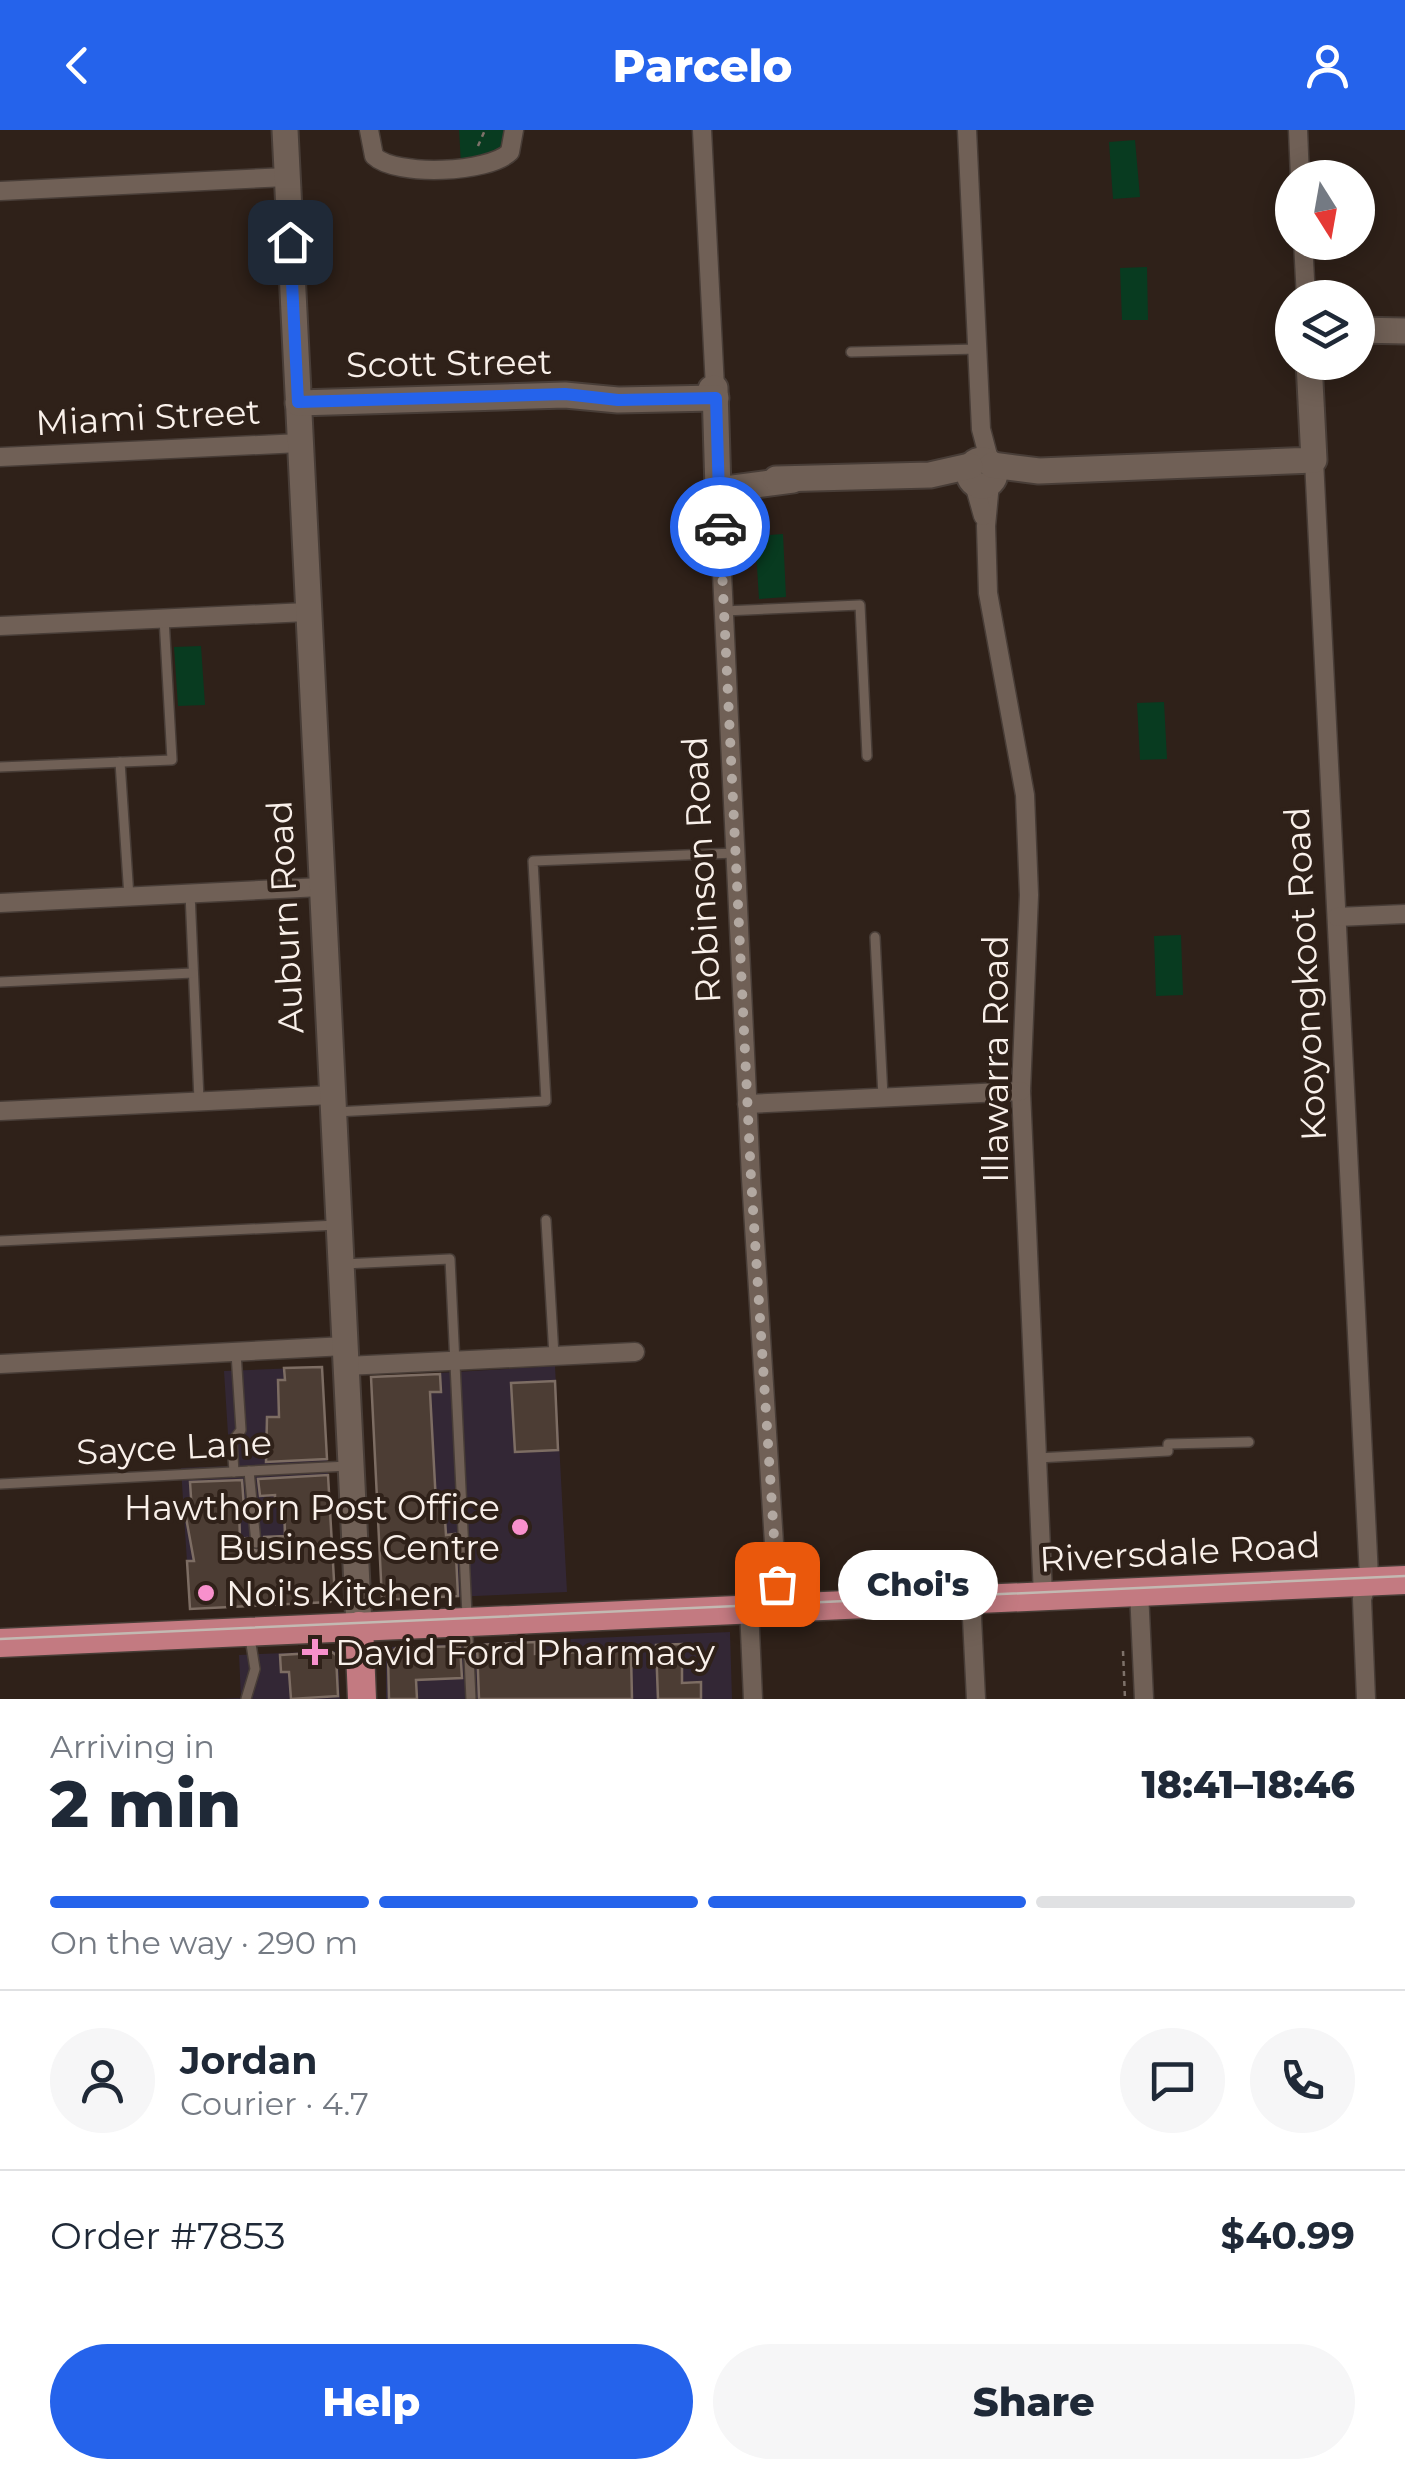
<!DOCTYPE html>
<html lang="en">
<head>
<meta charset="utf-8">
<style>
	:root { --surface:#fff; --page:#f6f6f7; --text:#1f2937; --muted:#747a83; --line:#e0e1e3; --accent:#2563eb }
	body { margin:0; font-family:Montserrat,sans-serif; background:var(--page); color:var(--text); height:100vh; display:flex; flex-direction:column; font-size:38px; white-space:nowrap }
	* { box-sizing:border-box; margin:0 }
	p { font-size:32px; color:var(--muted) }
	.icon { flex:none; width:55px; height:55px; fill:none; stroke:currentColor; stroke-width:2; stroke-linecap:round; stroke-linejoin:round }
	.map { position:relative; height:1569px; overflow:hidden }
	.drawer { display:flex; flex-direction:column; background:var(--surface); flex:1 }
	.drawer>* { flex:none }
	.needle { width:65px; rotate:169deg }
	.controls { position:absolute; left:1275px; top:30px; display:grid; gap:20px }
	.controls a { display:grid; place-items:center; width:100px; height:100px; border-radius:50%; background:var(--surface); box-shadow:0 5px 25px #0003; font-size:50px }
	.pin { position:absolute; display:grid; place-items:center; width:85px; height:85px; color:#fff; margin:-42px; border-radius:20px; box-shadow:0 5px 15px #0006 }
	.courier { position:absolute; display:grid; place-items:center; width:100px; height:100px; margin:-50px; border:8px solid #2563eb; border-radius:50%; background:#fff; color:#222; box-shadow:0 2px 12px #0007 }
	.bubble { position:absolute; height:70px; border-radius:35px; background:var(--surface); box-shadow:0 5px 25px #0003; font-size:32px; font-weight:800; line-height:70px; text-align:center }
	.overview em { font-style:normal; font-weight:800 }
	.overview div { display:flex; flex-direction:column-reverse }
	.overview { display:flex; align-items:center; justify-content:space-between; height:170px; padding:0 50px }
	h1 { font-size:65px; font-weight:800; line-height:75px }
	.bar { display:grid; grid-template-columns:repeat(4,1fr); gap:15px 10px; align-content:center; height:120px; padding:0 50px }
	.bar i { height:12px; border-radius:8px; background:var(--line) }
	.bar .selected { background:var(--accent) }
	.bar p { grid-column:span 4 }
	.line { display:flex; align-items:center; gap:25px; padding:0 50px; border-top:2px solid var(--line) }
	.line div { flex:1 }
	.round { display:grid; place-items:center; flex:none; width:105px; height:105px; border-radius:52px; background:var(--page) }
	.primary-button { display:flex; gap:20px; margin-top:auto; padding:20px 50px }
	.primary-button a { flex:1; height:115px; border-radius:60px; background:var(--accent); color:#fff; font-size:40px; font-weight:800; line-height:115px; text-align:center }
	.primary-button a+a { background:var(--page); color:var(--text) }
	header { display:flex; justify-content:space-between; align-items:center; height:130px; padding:0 50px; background:var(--accent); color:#fff; font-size:45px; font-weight:800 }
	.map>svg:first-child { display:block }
</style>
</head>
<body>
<header><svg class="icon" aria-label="back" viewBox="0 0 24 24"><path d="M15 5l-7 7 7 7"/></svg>Parcelo<svg class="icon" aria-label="person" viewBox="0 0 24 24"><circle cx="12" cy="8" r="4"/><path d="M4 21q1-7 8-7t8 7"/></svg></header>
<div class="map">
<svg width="1405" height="1569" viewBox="0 0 1405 1569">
	<rect width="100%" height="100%" fill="#2f2119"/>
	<g fill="#332735">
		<path d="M 555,1236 L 567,1462 L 382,1470 L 371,1247 Z"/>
		<path d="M 322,1237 L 335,1468 L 330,1472 L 190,1479 L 181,1338 L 230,1336 L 224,1241 Z"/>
		<path d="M 730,1502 L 732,1569 L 386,1569 L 386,1523 L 391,1517 Z"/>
		<path d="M 334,1521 L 338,1524 L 340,1569 L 218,1569 L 241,1568 L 239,1525 Z"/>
	</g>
	<g fill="#083b20">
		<path d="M 459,0 L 509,0 L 504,22 L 461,33 Z"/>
		<path d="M 1135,10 L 1140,67 L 1113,69 L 1109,12 Z"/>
		<path d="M 1147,137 L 1148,190 L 1122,190 L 1120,138 Z"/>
		<path d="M 783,404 L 786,467 L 759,469 L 755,406 Z"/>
		<path d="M 201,516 L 205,575 L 178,576 L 174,517 Z"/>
		<path d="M 1164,572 L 1167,629 L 1140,630 L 1137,573 Z"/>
		<path d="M 1181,805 L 1183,865 L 1156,866 L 1154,806 Z"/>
	</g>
	<g fill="#4c3d34" stroke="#7d6d63" stroke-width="2.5">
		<path d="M 322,1237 L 327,1329 L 266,1332 L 267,1287 L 279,1287 L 278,1250 L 285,1250 L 284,1238 Z"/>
		<path d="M 440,1244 L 441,1262 L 430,1262 L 436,1373 L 444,1373 L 446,1405 L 455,1404 L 458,1466 L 382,1470 L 371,1247 Z"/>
		<path d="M 555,1251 L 558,1320 L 515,1322 L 511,1253 Z"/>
		<path d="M 328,1345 L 335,1468 L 330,1472 L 190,1479 L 187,1431 L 194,1431 L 185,1382 L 192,1382 L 190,1352 L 242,1350 L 244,1378 L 239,1379 L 240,1409 L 247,1408 L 256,1421 L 263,1417 L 264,1407 L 285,1406 L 284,1373 L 275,1373 L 275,1365 L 260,1366 L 258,1349 Z"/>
		<path d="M 535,1512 L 535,1524 L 625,1520 L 625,1525 L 631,1524 L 632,1569 L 479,1569 L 477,1515 Z"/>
		<path d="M 682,1514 L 682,1553 L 701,1552 L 701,1569 L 658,1569 L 656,1515 Z"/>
		<path d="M 460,1516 L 462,1548 L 416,1550 L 417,1569 L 389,1569 L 388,1525 L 396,1518 Z"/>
		<path d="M 332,1522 L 336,1525 L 338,1566 L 291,1569 L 289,1542 L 281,1542 L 280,1525 Z"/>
	</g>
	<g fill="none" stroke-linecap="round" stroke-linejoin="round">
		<g stroke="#483d37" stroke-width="12">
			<g id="lane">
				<path d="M 851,222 L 978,219"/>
				<path d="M 724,481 L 860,475 L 867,626"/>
				<path d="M 120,632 L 129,767"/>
				<path d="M 0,637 L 172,630 L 164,488"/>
				<path d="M 190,763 L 199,970"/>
				<path d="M 875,807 L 883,967"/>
				<path d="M 0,852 L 193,843"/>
				<path d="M 335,982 L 546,971 L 533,731 L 735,723"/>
				<path d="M 546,1090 L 554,1226"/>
				<path d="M 0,1111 L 337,1095"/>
				<path d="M 343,1134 L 450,1129 L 471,1569"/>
				<path d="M 1037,1328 L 1168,1321 L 1168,1314 L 1249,1312"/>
				<path d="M 249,1341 L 256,1413"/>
				<path d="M 234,1342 L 232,1312 L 241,1300 L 236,1223"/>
				<path d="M 0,1354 L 348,1336"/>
				<path d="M 246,1569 L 255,1539 L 250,1508"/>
			</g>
		</g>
		<g stroke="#483d37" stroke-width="21">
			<g id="street">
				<path d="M 369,0 L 374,26 C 396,47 489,43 510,22 L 514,0"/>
				<path d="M 702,0 L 715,258"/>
				<path d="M 967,0 L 981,299 L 990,333"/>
				<path d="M 1298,0 L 1300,48"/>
				<path d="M 0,61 L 287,47"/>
				<path d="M 1303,112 L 1306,168"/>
				<path d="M 0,327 L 300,313"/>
				<path d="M 1314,330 L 1369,1447 L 1362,1469 L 1366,1569"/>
				<path d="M 990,353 L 986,396 L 988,463 L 1025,665 L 1029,765 L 1021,961 L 1043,1465"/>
				<path d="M 974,354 L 983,386"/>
				<path d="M 718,360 L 751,1048 L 778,1477"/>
				<path d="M 0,496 L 307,482"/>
				<path d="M 0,773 L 321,757"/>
				<path d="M 1337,787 L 1405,784"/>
				<path d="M 747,974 L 1021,961"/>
				<path d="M 0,981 L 332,965"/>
				<path d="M 0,1234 L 345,1216"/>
				<path d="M 346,1236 L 635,1222"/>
				<path d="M 1139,1461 L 1144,1569"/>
				<path d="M 971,1468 L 976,1569"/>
				<path d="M 749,1478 L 753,1569"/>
			</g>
		</g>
		<g stroke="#483d37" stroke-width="29">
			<g id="secondary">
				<path d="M 285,0 L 359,1496"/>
				<path d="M 1358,200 L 1405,201"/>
				<path d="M 711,259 L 715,258 L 718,360 L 793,350"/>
				<path d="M 298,273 L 565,265 L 618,270 L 716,268"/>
				<circle cx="982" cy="343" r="13"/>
				<path d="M 992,335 L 1039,341 L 1314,330 L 1309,232"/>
				<path d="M 776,349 L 930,345 L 970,336"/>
			</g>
		</g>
		<g stroke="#483d37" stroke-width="31">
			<g id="primary">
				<path d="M 359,1496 L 362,1569"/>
				<path d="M 0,1513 L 1405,1450"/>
			</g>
		</g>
		<g stroke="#7e726a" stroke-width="2.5" stroke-dasharray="5 5" stroke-linecap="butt">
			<path d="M 478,16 L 485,0"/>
			<path d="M 1123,1521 L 1125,1569"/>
		</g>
		<use href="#lane" stroke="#706056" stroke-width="9"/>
		<use href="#street" stroke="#706056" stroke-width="18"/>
		<use href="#secondary" stroke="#706056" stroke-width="25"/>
		<use href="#primary" stroke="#c37a81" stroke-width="28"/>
		<path stroke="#c3b9b2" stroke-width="2.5" d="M 0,1509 L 1405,1446"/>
	</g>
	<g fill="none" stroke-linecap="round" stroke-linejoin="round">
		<path stroke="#b2a8a1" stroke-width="10" stroke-dasharray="0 18" d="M 720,397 L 751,1048 L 777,1454"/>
		<path stroke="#2563eb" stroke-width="12" d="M 290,112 L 298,272 L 565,264 L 618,270 L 716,268 L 720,397"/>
	</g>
	<g fill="#f890cc" stroke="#2f2119" stroke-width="4">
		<circle cx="520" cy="1397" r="10"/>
		<circle cx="206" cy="1463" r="10"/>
		<path d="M310 1507h10v10h10v10h-10v10h-10v-10h-10v-10h10z"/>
	</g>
	<g text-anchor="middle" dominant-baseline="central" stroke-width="8" stroke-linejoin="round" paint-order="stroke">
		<g font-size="35" fill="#f9f0ea" stroke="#2f2119">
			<text transform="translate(449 233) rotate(-1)">Scott Street</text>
			<text transform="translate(148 287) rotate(-3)">Miami Street</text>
			<text transform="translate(701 740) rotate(-93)">Robinson Road</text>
			<text transform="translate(285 787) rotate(-93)">Auburn Road</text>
			<text transform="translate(1305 844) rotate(-93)">Kooyongkoot Road</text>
			<text transform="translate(995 929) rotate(-90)">Illawarra Road</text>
			<text transform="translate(174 1317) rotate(-3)">Sayce Lane</text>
			<text transform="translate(1180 1422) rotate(-3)">Riversdale Road</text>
		</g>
		<g font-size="35" fill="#f9f0ea" stroke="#2f2119" text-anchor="start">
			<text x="500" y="1377" text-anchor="end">Hawthorn Post Office<tspan x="500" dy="40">Business Centre</tspan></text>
			<text x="226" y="1463">Noi's Kitchen</text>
			<text x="335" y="1522">David Ford Pharmacy</text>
		</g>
	</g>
</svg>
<div class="controls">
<a><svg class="needle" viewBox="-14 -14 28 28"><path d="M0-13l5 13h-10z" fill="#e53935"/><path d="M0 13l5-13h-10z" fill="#747a83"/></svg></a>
<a><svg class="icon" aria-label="layers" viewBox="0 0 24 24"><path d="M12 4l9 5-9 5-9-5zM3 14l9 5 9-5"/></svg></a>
</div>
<div class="pin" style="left:777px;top:1454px;background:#ea580c"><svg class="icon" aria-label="bag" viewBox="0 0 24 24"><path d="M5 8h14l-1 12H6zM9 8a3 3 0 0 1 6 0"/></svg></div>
<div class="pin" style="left:290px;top:112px;background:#1f2937"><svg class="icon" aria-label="home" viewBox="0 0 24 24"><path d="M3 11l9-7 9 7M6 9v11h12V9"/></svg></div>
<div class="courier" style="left:720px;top:397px"><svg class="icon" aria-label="car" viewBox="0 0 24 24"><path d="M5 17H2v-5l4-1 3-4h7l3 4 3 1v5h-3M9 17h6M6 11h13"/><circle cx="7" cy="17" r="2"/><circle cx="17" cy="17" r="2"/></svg></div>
<div class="bubble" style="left:838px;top:1420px;width:160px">Choi's</div>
</div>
<section class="drawer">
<div class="overview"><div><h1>2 min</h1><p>Arriving in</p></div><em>18:41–18:46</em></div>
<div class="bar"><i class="selected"></i><i class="selected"></i><i class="selected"></i><i></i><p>On the way · 290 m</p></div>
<div class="line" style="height:180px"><a class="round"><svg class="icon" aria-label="person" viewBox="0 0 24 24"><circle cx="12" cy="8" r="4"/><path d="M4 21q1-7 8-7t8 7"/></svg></a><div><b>Jordan</b><p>Courier · 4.7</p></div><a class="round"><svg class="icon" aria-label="chat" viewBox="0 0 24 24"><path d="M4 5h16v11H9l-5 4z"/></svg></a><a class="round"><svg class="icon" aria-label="phone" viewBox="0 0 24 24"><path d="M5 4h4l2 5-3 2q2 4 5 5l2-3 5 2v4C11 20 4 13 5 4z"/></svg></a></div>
<div class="line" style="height:130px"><div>Order #7853</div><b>$40.99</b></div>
<div class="primary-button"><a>Help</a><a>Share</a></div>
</section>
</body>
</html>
